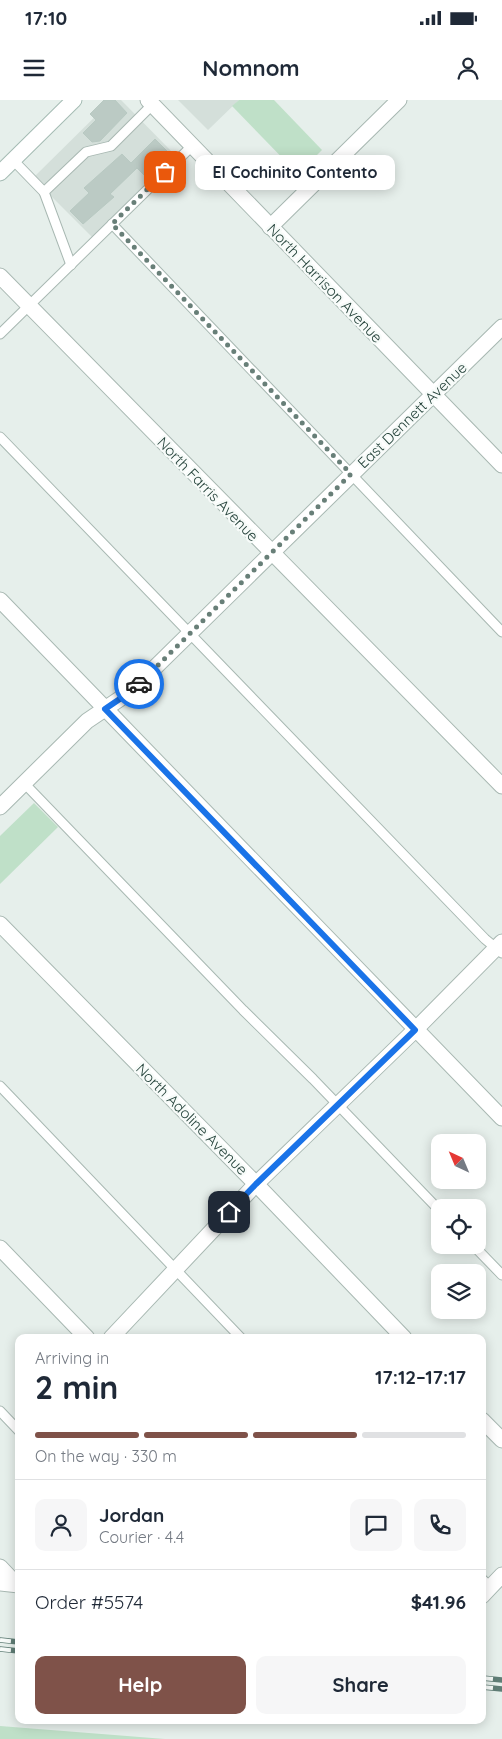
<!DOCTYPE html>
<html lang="en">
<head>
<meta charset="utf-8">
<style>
	:root { --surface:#fff; --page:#f6f6f7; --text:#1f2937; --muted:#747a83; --line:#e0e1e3; --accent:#7f5249 }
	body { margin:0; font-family:Quicksand,sans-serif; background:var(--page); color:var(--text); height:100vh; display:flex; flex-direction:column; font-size:19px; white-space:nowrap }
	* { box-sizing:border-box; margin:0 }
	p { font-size:16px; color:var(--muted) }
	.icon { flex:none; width:28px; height:28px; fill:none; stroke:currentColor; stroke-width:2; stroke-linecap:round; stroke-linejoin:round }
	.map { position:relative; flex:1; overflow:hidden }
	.sheet { position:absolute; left:15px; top:1234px; width:471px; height:390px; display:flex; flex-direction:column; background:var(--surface); border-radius:10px; box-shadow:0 2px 12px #0003 }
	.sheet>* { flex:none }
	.needle { width:32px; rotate:316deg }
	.buttons { position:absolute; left:431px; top:1034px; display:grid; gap:10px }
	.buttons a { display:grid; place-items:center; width:55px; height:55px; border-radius:10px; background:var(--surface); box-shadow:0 2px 12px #0003; font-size:25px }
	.pin { position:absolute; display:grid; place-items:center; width:42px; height:42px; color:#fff; margin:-21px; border-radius:10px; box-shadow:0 2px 8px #0006 }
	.courier { position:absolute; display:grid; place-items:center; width:50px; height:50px; margin:-25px; border:4px solid #1a73e8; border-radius:50%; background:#fff; color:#222; box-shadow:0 1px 6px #0007 }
	.bubble { position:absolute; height:35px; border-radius:10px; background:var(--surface); box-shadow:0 2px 12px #0003; font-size:16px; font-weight:800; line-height:35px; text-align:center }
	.headline em { font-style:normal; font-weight:800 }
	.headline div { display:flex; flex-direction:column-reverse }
	.headline { display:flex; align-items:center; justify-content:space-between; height:85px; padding:0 20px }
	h1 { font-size:32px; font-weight:800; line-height:38px }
	.bar { display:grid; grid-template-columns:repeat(4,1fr); gap:8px 5px; align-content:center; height:60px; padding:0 20px }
	.bar i { height:6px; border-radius:4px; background:var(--line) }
	.bar .active { background:var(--accent) }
	.bar p { grid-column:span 4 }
	.line { display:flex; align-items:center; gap:12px; padding:0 20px; border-top:1px solid var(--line) }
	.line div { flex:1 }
	.round { display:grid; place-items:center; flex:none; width:52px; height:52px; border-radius:10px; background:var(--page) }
	.action { display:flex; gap:10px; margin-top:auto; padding:10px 20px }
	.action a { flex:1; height:58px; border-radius:10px; background:var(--accent); color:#fff; font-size:20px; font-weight:800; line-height:58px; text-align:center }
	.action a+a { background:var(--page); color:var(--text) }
	.status { display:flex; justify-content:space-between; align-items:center; height:35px; padding:0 25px; background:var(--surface); direction:ltr }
	.status svg { height:14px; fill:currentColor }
	header { display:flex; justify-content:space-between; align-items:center; height:65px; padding:0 20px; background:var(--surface); font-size:22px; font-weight:800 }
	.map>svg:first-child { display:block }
</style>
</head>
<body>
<div class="status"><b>17:10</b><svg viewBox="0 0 49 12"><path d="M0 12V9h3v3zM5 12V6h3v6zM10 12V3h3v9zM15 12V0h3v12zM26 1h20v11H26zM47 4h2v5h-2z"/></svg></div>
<header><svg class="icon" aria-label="menu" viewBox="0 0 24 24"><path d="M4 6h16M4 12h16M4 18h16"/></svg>Nomnom<svg class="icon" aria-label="person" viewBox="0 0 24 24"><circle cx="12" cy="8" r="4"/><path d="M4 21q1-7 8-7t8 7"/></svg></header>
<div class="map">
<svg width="502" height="1639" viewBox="0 0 502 1639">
	<rect width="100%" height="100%" fill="#e6efeb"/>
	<g fill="#d4dfda">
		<path d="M 112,0 L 121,0 L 175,55 L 92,137 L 33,78 Z"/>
		<path d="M 178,0 L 239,0 L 208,30 Z"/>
	</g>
	<g fill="#bfe0c8">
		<path d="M 239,0 L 274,0 L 322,50 L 298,74 L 232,6 Z"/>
		<path d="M 34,703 L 58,727 L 0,784 L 0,736 Z"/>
		<path d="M 0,1626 L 165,1639 L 0,1639 Z"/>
	</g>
	<g fill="#bbcac4" stroke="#b8c9c2">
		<path d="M 104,0 L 115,0 L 127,13 L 100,41 L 92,42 L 83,33 L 96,20 L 90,14 Z"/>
		<path d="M 155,39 L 171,55 L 147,78 L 137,68 L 110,94 L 114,97 L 83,124 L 70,111 L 89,93 L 84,88 L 122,54 L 131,63 Z"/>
	</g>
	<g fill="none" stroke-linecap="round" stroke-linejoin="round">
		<g stroke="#a8b8b2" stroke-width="11">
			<g id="service">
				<path d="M 13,60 L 44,92"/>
				<path d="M 112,124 L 502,532"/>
				<path d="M 71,165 L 44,92 L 86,52 L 111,46 L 153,4"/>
				<path d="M 0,234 L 192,46"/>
				<path d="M 0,337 L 485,839 L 502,853"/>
				<path d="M 24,683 L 243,910 L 313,979 L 440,1111"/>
				<path d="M 0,986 L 241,1238"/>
				<path d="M 473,1145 L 502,1175"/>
				<path d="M 0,1311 L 19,1331"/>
				<path d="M 482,1479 L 490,1487"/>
			</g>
		</g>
		<g stroke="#a8b8b2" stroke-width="17">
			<g id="minor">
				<path d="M 148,0 L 502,365"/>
				<path d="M 270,127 L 399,0"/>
				<path d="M 0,176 L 502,686"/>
				<path d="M 0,500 L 502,1018"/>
				<path d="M 0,707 L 87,621 L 130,592 L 502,227"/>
				<path d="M 0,824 L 256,1084 L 404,1238"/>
				<path d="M 0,1148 L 87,1238"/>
				<path d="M 111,1238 L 256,1084 L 415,930 L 502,842"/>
				<path d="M 482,1320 L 502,1340"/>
				<path d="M 0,1467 L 17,1485"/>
				<path d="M 482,1496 L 502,1475"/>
			</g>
		</g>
		<g stroke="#a8b8b2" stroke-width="17">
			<path id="tertiary" d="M 0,1483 L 19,1485"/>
		</g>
		<g stroke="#a4bbb3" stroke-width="17">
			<path id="secondary" d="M 0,73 L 74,0"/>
		</g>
		<use href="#service" stroke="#fff" stroke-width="9"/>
		<use href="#minor" stroke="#fff" stroke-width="15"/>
		<use href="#tertiary" stroke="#fff" stroke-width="15"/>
		<use href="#secondary" stroke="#fff" stroke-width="15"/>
		<g stroke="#5f7d75" stroke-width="5.5">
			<g id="rail">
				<path d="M 0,1540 L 19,1542"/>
				<path d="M 0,1549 L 19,1551"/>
				<path d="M 482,1578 L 502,1580"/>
				<path d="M 482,1587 L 502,1589"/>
			</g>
		</g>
		<use href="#rail" stroke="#f7fbf9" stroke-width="4" stroke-dasharray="11" stroke-linecap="butt"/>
	</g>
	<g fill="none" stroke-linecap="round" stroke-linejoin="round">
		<path stroke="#687f78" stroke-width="5" stroke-dasharray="0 9" d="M 139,584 L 351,374 L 112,124 L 165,72"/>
		<path stroke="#1a73e8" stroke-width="6" d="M 139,584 L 130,592 L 105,609 L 415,930 L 256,1084 L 229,1112"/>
	</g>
	<g text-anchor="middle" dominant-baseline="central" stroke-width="4.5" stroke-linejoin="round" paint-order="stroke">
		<g font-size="15" fill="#24423a" stroke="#f7fbf9">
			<text transform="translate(325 183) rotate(46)">North Harrison Avenue</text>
			<text transform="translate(412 315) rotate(-44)">East Dennett Avenue</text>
			<text transform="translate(208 389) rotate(46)">North Farris Avenue</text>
			<text transform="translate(192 1019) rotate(45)">North Adoline Avenue</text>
		</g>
	</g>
</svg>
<div class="buttons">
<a><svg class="needle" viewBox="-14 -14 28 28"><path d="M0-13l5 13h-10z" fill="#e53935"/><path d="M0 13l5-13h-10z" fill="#747a83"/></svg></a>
<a><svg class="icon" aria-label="locate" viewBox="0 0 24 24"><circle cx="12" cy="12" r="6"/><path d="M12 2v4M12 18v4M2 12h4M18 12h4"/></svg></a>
<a><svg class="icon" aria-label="layers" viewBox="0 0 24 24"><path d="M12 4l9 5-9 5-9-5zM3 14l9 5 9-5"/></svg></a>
</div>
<div class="pin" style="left:165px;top:72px;background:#ea580c"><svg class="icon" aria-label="bag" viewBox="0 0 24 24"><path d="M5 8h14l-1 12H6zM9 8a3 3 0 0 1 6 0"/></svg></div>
<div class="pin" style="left:229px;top:1112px;background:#1f2937"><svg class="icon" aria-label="home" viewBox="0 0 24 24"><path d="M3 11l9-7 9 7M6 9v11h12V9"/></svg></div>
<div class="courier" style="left:139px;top:584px"><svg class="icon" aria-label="car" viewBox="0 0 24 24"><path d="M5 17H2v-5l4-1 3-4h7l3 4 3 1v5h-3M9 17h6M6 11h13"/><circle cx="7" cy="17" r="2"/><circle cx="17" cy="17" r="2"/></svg></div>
<div class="bubble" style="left:195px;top:55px;width:200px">El Cochinito Contento</div>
<section class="sheet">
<div class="headline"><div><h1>2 min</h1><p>Arriving in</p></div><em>17:12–17:17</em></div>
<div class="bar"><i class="active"></i><i class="active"></i><i class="active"></i><i></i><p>On the way · 330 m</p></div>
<div class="line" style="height:90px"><a class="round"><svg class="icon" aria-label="person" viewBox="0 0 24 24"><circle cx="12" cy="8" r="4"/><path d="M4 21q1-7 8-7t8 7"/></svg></a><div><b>Jordan</b><p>Courier · 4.4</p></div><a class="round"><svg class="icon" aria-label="chat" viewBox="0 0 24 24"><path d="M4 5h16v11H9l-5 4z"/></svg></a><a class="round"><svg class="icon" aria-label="phone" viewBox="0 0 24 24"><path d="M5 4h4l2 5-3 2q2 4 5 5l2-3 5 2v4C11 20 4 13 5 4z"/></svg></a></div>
<div class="line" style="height:65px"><div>Order #5574</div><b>$41.96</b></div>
<div class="action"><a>Help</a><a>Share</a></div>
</section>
</div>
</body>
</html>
